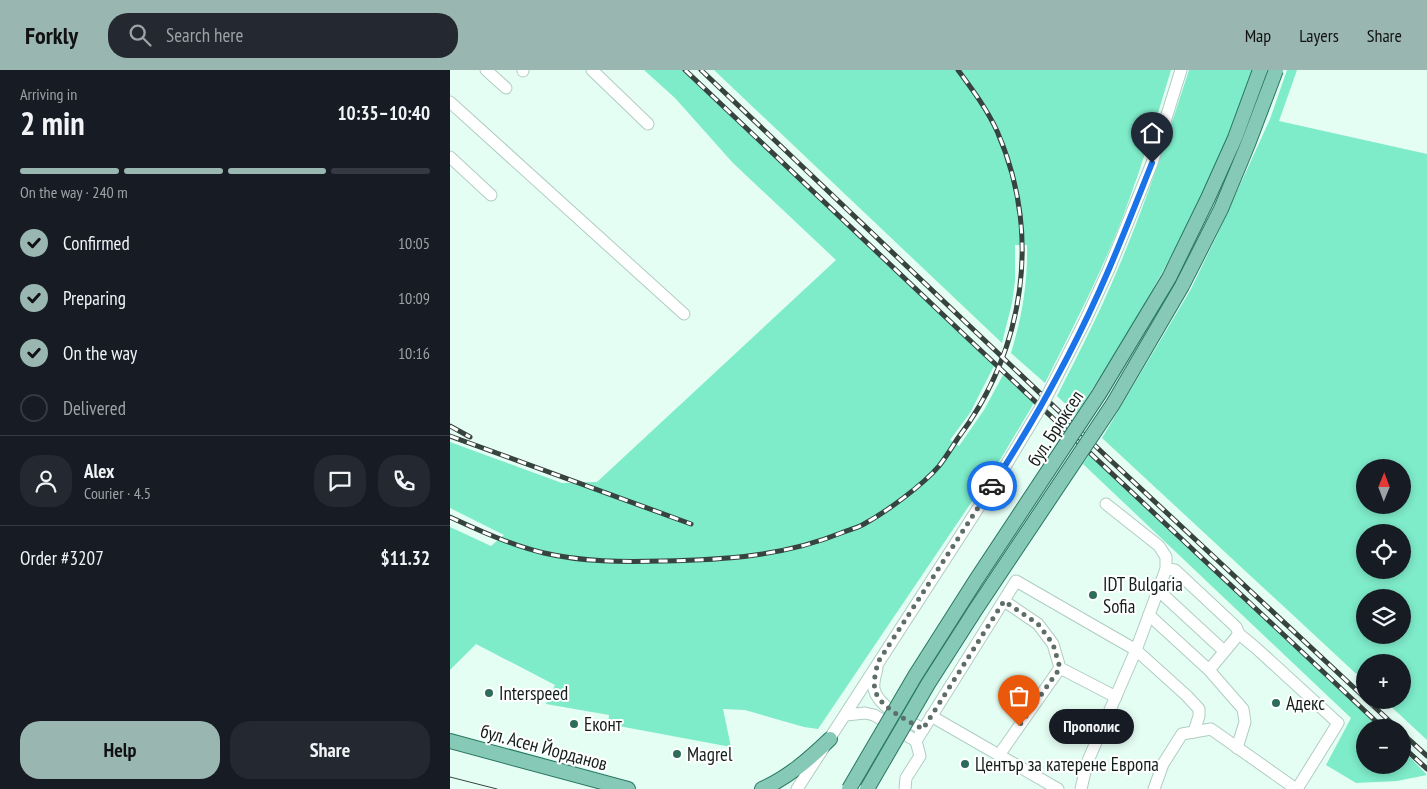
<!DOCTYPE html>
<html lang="en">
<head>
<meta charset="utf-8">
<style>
	:root { --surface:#171b24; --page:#242831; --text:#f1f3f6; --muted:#9ea1a6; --line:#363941; --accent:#99b6b0 }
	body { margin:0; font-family:"PT Sans Narrow",sans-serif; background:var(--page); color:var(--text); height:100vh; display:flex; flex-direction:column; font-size:19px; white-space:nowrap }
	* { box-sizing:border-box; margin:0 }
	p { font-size:16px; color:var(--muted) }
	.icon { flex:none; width:28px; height:28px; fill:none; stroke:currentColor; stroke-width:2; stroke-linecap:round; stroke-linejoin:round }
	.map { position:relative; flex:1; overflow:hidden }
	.side { display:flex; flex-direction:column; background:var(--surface); width:450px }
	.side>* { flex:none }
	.needle { width:32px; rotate:1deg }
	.tools { position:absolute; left:906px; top:389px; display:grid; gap:10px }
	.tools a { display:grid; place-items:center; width:55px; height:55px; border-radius:50%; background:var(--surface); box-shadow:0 2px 8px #0003; font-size:25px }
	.pin { position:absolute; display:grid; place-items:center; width:42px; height:42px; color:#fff; margin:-51px -21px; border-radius:50% 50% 50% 0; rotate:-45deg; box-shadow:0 0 5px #0007 }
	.pin .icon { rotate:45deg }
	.courier { position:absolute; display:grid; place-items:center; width:50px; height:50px; margin:-25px; border:4px solid #1a73e8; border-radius:50%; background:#fff; color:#222; box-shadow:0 1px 6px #0007 }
	.bubble { position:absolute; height:35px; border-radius:18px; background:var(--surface); box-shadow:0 2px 8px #0003; font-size:16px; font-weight:700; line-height:35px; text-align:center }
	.overview em { font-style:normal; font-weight:700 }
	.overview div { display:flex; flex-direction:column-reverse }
	.overview { display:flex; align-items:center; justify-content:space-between; height:85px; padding:0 20px }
	h1 { font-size:32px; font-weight:700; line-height:38px }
	.bar { display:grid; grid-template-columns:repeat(4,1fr); gap:8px 5px; align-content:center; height:60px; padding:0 20px }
	.bar i { height:6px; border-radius:4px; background:var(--line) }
	.bar .active { background:var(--accent) }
	.bar p { grid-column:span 4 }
	.line { display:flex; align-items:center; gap:12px; padding:0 20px; border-top:1px solid var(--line) }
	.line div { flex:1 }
	.round { display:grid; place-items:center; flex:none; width:52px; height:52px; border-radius:20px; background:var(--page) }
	ol { padding:0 20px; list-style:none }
	li { display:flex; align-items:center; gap:15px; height:55px }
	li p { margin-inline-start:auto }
	li .icon { padding:5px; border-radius:50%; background:var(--accent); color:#111; stroke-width:4 }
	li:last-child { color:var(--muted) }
	li i { width:28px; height:28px; border:2px solid var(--line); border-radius:50% }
	.button { display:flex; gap:10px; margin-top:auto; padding:10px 20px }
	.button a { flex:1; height:58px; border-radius:20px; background:var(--accent); color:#111; font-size:20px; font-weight:700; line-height:58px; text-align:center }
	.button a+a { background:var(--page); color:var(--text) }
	header { display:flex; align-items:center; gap:30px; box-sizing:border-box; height:70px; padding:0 25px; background:var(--accent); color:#111 }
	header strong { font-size:24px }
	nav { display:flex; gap:28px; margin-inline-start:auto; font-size:18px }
	.search { width:350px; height:45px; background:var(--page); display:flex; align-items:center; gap:12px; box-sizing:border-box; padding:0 18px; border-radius:20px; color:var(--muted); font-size:19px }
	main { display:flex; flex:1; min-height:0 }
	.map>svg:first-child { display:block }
</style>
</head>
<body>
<header>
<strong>Forkly</strong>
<div class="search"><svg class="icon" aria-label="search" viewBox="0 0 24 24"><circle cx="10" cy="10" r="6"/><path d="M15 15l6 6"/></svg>Search here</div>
<nav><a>Map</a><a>Layers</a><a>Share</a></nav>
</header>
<main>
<section class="side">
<div class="overview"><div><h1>2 min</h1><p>Arriving in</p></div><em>10:35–10:40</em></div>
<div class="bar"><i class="active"></i><i class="active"></i><i class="active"></i><i></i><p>On the way · 240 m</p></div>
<ol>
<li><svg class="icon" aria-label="check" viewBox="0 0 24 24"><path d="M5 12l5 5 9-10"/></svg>Confirmed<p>10:05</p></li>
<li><svg class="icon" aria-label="check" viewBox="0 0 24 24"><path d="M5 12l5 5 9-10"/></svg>Preparing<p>10:09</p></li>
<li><svg class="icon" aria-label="check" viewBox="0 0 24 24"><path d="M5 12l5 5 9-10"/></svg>On the way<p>10:16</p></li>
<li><i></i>Delivered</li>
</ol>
<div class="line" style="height:90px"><a class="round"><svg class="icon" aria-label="person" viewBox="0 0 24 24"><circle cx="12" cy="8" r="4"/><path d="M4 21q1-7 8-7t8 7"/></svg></a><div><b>Alex</b><p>Courier · 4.5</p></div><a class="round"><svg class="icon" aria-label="chat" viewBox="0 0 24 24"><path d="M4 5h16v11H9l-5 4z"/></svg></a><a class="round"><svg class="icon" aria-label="phone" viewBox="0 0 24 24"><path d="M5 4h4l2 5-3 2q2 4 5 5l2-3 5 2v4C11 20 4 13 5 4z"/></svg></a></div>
<div class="line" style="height:65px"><div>Order #3207</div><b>$11.32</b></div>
<div class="button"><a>Help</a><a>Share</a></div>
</section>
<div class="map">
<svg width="977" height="719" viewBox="0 0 977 719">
	<rect width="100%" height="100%" fill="#e5fef4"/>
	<g fill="#7eebc9" fill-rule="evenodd">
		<path d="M 194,0 L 232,0 L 544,296 L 520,343 L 500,370 L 509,376 L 534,340 L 553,305 L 584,333 L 550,390 L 368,659 L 354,657 L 295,640 L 273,639 L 281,677 L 158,654 L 159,645 L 96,634 L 105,615 L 26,574 L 0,600 L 0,457 L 41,476 L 54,465 L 0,438 L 0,372 L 112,413 L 147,412 L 386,190 L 283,93 L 225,28 Z"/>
		<path d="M 264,0 L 721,0 C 707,47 692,95 675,141 C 653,200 623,257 595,313 L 561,283 C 572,247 578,212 577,175 L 565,175 L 565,211 L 562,233 L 552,273 Z"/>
		<path d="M 739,0 L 803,0 C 762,122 697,236 626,344 L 607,326 C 628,285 649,244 667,201 C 695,136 717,68 739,0 Z"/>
		<path d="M 837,0 L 847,0 L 829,51 L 977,84 L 977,670 L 934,630 L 952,630 L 952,592 L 915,592 L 915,612 L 652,368 L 741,219 L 769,161 L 820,49 ZM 915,398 L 952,398 L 952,435 L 915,435 ZM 915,462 L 952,462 L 952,500 L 915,500 ZM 915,528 L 952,528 L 952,565 L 915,565 Z"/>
		<path d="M 639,385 L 929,657 L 915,658 L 915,695 L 952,695 L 953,680 L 977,705 L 947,711 L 906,713 L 876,695 L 901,648 L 633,394 Z"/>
	</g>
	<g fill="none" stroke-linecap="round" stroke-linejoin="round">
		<g stroke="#afcdc2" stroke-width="13">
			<g id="minor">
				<path d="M 36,0 L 56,18"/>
				<path d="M 73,0 L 73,1"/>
				<path d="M 142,0 L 198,54"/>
				<path d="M 0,32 L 234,244"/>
				<path d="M 0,87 L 41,125"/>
				<path d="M 635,251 L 659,199 L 702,93 L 731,0"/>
				<path d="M 716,499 L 725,500 L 786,557 L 789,564 L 806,578 L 888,653 L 847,719"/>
				<path d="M 708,520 L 774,581"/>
				<path d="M 554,531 L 588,554 L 603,574 L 610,598 L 666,627"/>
				<path d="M 699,545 L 759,600 L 789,564"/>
				<path d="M 427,599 C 425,606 423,612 424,619 C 428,637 458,651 473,659"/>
				<path d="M 759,600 L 793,639 L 795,652 L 787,678"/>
				<path d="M 396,645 L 415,643 L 424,645 L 466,671"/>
				<path d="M 481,646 L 608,719"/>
				<path d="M 549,685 L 610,598"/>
				<path d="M 347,719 L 556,395"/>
				<path d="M 455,719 L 456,708 L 470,686 L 466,671 L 566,511 L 686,580 L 737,626 L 749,639 L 749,646 L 744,662"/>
				<path d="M 631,719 L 637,693 L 686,580 L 716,499 L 716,487 L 709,476 L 656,434"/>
				<path d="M 704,719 L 713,694 L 732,664 L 761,659 L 846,719"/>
			</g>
		</g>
		<g stroke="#297661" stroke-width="16">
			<g id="major">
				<path d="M 0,671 L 178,719"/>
				<path d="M 312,719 C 339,707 359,689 380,669"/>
			</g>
		</g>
		<use href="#minor" stroke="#fff" stroke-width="11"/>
		<use href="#major" stroke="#85c9b6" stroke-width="14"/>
		<path stroke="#36433e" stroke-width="1" d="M 0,707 L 47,719"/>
		<g stroke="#36433e" stroke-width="5">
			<g id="rail">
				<path d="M 235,0 L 526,276 L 933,658"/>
				<path d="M 251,0 L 657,387 L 915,628"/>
				<path d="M 0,356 L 20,367"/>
				<path d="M 0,366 L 241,454"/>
				<path d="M 0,447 C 30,461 61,475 94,483 C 133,492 172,492 213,491 C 274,490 334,486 391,463 C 399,460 407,458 414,454 C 436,442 473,415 489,396 C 496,387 502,377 508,368 C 575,279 592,164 547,61 C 537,39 522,19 508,0"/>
				<path d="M 917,630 L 947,658"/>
				<path d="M 952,663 L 977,686"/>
				<path d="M 952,676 L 977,699"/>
			</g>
		</g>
		<use href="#rail" stroke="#fff" stroke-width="3" stroke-dasharray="9" stroke-linecap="butt"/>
		<g stroke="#afcdc2" stroke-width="13" stroke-linecap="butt">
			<path id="minor-bridge" d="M 556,395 L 594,332 L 635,251"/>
		</g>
		<g stroke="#297661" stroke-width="16" stroke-linecap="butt">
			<g id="major-bridge">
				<path d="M 399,719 L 465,606 L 526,510 L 649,324 L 719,208 L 758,128 L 785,68 L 810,0"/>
				<path d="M 417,719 L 478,614 L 526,539 L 663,334 L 732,216 L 771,139 L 798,74 L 826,0"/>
			</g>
		</g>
		<use href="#minor-bridge" stroke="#fff" stroke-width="11"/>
		<use href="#major-bridge" stroke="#85c9b6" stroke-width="14"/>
	</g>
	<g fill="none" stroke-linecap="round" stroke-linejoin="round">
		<path stroke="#5d6d67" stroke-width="5" stroke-dasharray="0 9" d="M 542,416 L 428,592 C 426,601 423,611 425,620 C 429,637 458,651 473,659 L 554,531 L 588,554 L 603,574 L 610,598 L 569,656"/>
		<path stroke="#1a73e8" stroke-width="6" d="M 542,416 C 587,347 627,274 659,199 C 674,164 688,128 702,93"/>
	</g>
	<g fill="#2d6c5a" stroke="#fff" stroke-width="2">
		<circle cx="643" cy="525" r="5"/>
		<circle cx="39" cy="623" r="5"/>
		<circle cx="826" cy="633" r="5"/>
		<circle cx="124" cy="654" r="5"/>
		<circle cx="227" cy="684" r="5"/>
		<circle cx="515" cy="694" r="5"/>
	</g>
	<g text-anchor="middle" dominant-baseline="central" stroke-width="4" stroke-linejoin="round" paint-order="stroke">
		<g font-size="19" fill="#141f1b" stroke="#fff">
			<text transform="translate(605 358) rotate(-57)">бул. Брюксел</text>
			<text transform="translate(94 677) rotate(15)">бул. Асен Йорданов</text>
		</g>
		<g font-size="19" fill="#141f1b" stroke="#fff" text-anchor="start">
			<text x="653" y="514">IDT Bulgaria<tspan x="653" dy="22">Sofia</tspan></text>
			<text x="49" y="623">Interspeed</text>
			<text x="836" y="633">Адекс</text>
			<text x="134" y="654">Еконт</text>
			<text x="237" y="684">Magrel</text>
			<text x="525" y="694">Център за катерене Европа</text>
		</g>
	</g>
</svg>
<div class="tools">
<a><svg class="needle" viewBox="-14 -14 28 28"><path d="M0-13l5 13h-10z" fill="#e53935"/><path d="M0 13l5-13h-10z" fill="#9ea1a6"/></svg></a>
<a><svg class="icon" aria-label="locate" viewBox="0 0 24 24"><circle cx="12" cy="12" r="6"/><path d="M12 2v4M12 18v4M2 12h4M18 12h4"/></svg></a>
<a><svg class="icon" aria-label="layers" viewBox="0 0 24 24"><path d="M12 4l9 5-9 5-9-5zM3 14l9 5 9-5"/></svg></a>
<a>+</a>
<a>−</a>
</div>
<div class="pin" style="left:569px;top:656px;background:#ea580c"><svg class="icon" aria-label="bag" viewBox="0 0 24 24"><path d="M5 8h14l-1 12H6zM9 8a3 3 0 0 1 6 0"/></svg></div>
<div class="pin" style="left:702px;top:93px;background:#1f2937"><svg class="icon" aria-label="home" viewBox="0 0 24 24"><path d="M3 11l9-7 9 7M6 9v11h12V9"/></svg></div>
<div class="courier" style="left:542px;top:416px"><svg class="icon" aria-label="car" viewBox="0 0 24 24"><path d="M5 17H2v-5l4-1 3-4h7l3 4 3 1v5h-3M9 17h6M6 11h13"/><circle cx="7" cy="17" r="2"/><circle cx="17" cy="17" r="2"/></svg></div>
<div class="bubble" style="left:599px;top:639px;width:85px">Прополис</div>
</div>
</main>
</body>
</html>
